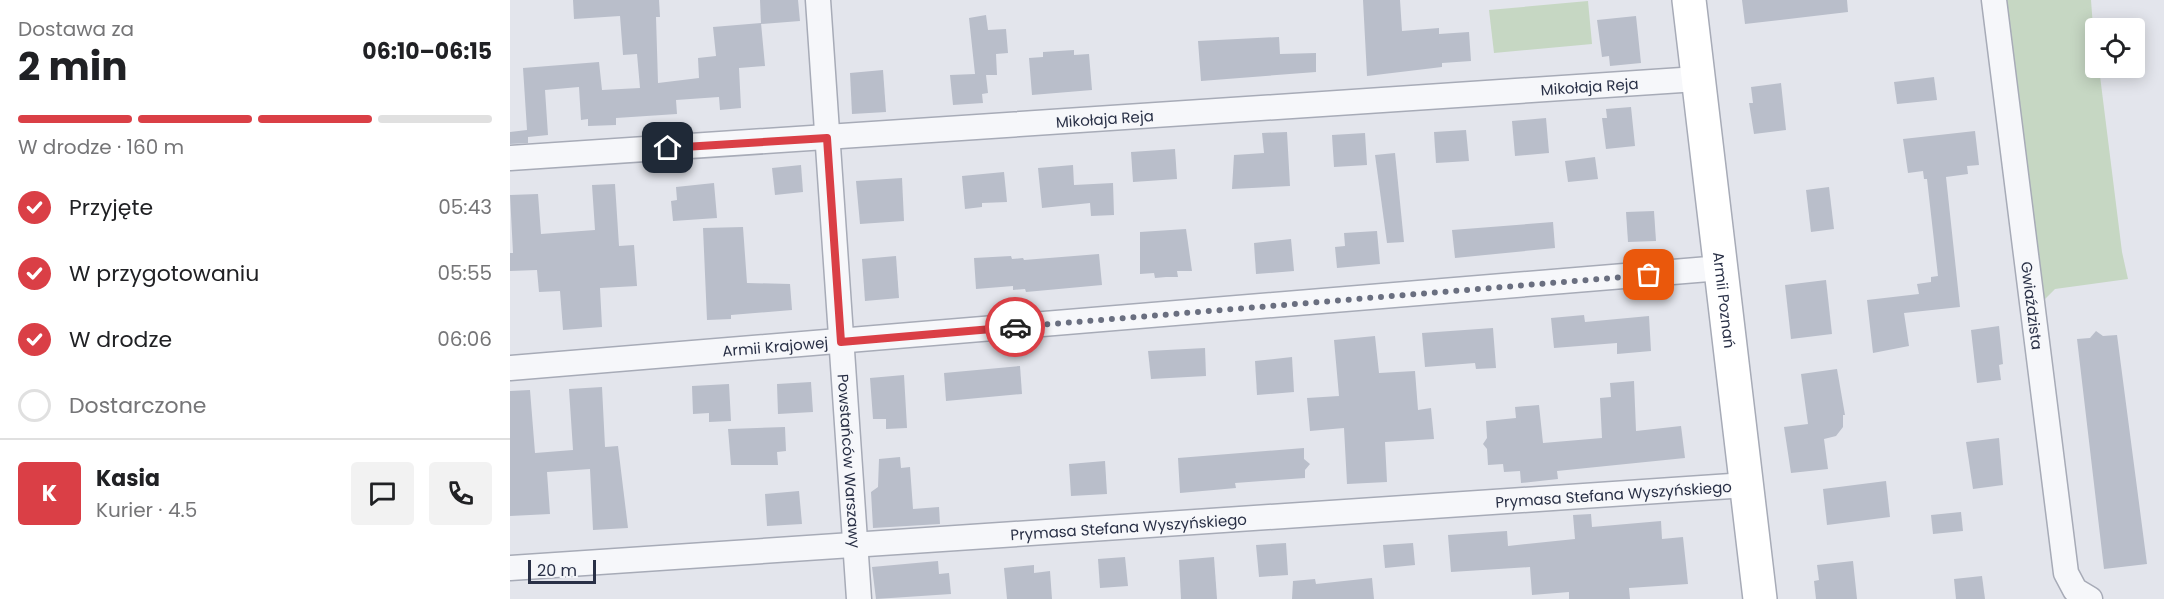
<!DOCTYPE html>
<html lang="pl">
<head>
<meta charset="utf-8">
<style>
	:root { --surface:#fff; --page:#f2f2f2; --text:#202124; --muted:#757577; --line:#e0e0e0; --accent:#da3f46 }
	body { margin:0; font-family:Poppins,sans-serif; background:var(--page); color:var(--text); height:100vh; display:flex; flex-direction:column; font-size:22px; white-space:nowrap }
	* { box-sizing:border-box; margin:0 }
	p { font-size:20px; color:var(--muted) }
	.icon { flex:none; width:33px; height:33px; fill:none; stroke:currentColor; stroke-width:2; stroke-linecap:round; stroke-linejoin:round }
	.map { position:relative; flex:1; overflow:hidden }
	.side { display:flex; flex-direction:column; background:var(--surface); width:510px }
	.side>* { flex:none }
	.buttons { position:absolute; left:1575px; top:18px; display:grid; gap:12px }
	.buttons a { display:grid; place-items:center; width:60px; height:60px; border-radius:6px; background:var(--surface); box-shadow:0 3px 15px #0003; font-size:30px }
	.scale { position:absolute; left:18px; bottom:15px; width:68px; box-sizing:border-box; padding-left:6px; border:3px solid #293046; border-top:0; font-size:16px; line-height:21px; white-space:nowrap; color:#293046; -webkit-text-stroke:4px #f3f5f9; paint-order:stroke }
	.pin { position:absolute; display:grid; place-items:center; width:51px; height:51px; color:#fff; margin:-26px; border-radius:12px; box-shadow:0 3px 9px #0006 }
	.courier { position:absolute; display:grid; place-items:center; width:60px; height:60px; margin:-30px; border:4px solid #da3f46; border-radius:50%; background:#fff; color:#222; box-shadow:0 2px 8px #0007 }
	.head em { font-style:normal; font-weight:700 }
	.head div { display:flex; flex-direction:column-reverse }
	.head { display:flex; align-items:center; justify-content:space-between; height:102px; padding:0 18px }
	h1 { font-size:39px; font-weight:700; line-height:45px }
	.bar { display:grid; grid-template-columns:repeat(4,1fr); gap:9px 6px; align-content:center; height:72px; padding:0 18px }
	.bar i { height:8px; border-radius:4px; background:var(--line) }
	.bar .active { background:var(--accent) }
	.bar p { grid-column:span 4 }
	.line { display:flex; align-items:center; gap:15px; padding:0 18px; border-top:2px solid var(--line) }
	.line div { flex:1 }
	.round { display:grid; place-items:center; flex:none; width:63px; height:63px; border-radius:6px; background:var(--page) }
	ol { padding:0 18px; list-style:none }
	li { display:flex; align-items:center; gap:18px; height:66px }
	li p { margin-inline-start:auto }
	li .icon { padding:6px; border-radius:50%; background:var(--accent); color:#fff; stroke-width:4 }
	li:last-child { color:var(--muted) }
	li i { width:33px; height:33px; border:3px solid var(--line); border-radius:50% }
	main { display:flex; flex:1; min-height:0 }
	.map>svg:first-child { display:block }
</style>
</head>
<body>
<main>
<section class="side">
<div class="head"><div><h1>2 min</h1><p>Dostawa za</p></div><em>06:10–06:15</em></div>
<div class="bar"><i class="active"></i><i class="active"></i><i class="active"></i><i></i><p>W drodze · 160 m</p></div>
<ol>
<li><svg class="icon" aria-label="check" viewBox="0 0 24 24"><path d="M5 12l5 5 9-10"/></svg>Przyjęte<p>05:43</p></li>
<li><svg class="icon" aria-label="check" viewBox="0 0 24 24"><path d="M5 12l5 5 9-10"/></svg>W przygotowaniu<p>05:55</p></li>
<li><svg class="icon" aria-label="check" viewBox="0 0 24 24"><path d="M5 12l5 5 9-10"/></svg>W drodze<p>06:06</p></li>
<li><i></i>Dostarczone</li>
</ol>
<div class="line" style="height:108px"><b class="round" style="background:var(--accent);color:#fff">K</b><div><b>Kasia</b><p>Kurier · 4.5</p></div><a class="round"><svg class="icon" aria-label="chat" viewBox="0 0 24 24"><path d="M4 5h16v11H9l-5 4z"/></svg></a><a class="round"><svg class="icon" aria-label="phone" viewBox="0 0 24 24"><path d="M5 4h4l2 5-3 2q2 4 5 5l2-3 5 2v4C11 20 4 13 5 4z"/></svg></a></div>
</section>
<div class="map">
<svg width="1654" height="599" viewBox="0 0 1654 599">
	<rect width="100%" height="100%" fill="#e3e5ec"/>
	<g fill="#c6d7c3">
		<path d="M 1497,0 L 1581,0 L 1586,68 L 1589,68 L 1612,252 L 1618,279 L 1545,289 L 1534,300 Z"/>
		<path d="M 1078,1 L 1082,44 L 984,53 L 979,10 Z"/>
	</g>
	<g fill="#b9beca">
		<path d="M 63,0 L 149,0 L 150,17 L 146,17 L 148,83 L 189,78 L 188,58 L 206,56 L 203,27 L 251,23 L 255,66 L 229,68 L 231,108 L 210,110 L 209,97 L 166,100 L 167,114 L 106,118 L 106,125 L 78,126 L 78,119 L 71,120 L 69,87 L 35,90 L 38,135 L 18,137 L 18,143 L 0,144 L 0,132 L 17,130 L 13,68 L 89,62 L 92,90 L 130,88 L 127,54 L 113,55 L 110,16 L 64,19 Z"/>
		<path d="M 250,0 L 288,0 L 290,21 L 251,24 Z"/>
		<path d="M 853,0 L 890,0 L 892,31 L 929,28 L 929,34 L 959,32 L 961,61 L 932,63 L 932,67 L 857,76 Z"/>
		<path d="M 1232,0 L 1337,0 L 1338,12 L 1235,24 Z"/>
		<path d="M 476,15 L 478,30 L 496,29 L 498,53 L 486,54 L 487,75 L 476,75 L 478,93 L 472,94 L 473,103 L 443,105 L 440,75 L 465,74 L 459,18 Z"/>
		<path d="M 1126,16 L 1131,63 L 1100,66 L 1099,56 L 1092,57 L 1087,20 Z"/>
		<path d="M 769,37 L 770,54 L 806,53 L 806,72 L 691,81 L 688,41 Z"/>
		<path d="M 564,50 L 564,55 L 579,54 L 582,90 L 522,95 L 519,58 L 533,57 L 533,52 Z"/>
		<path d="M 373,70 L 376,112 L 342,114 L 340,73 Z"/>
		<path d="M 1424,77 L 1427,100 L 1387,104 L 1384,82 Z"/>
		<path d="M 1271,83 L 1276,130 L 1244,134 L 1239,103 L 1243,103 L 1241,87 Z"/>
		<path d="M 1121,107 L 1125,146 L 1096,149 L 1092,118 L 1097,118 L 1096,109 Z"/>
		<path d="M 1036,118 L 1039,153 L 1005,156 L 1002,121 Z"/>
		<path d="M 956,130 L 959,161 L 926,163 L 924,132 Z"/>
		<path d="M 1465,131 L 1469,165 L 1457,166 L 1458,174 L 1436,177 L 1450,307 L 1394,313 L 1399,346 L 1363,353 L 1357,300 L 1409,294 L 1407,284 L 1421,282 L 1421,277 L 1428,276 L 1417,179 L 1414,179 L 1413,171 L 1398,173 L 1393,139 Z"/>
		<path d="M 777,132 L 780,186 L 722,189 L 724,155 L 754,153 L 752,133 Z"/>
		<path d="M 855,133 L 857,165 L 824,167 L 822,135 Z"/>
		<path d="M 665,149 L 667,179 L 623,182 L 621,152 Z"/>
		<path d="M 885,153 L 894,242 L 877,243 L 865,155 Z"/>
		<path d="M 1085,157 L 1088,179 L 1058,182 L 1055,161 Z"/>
		<path d="M 291,165 L 293,192 L 265,195 L 262,168 Z"/>
		<path d="M 563,165 L 564,185 L 603,183 L 604,215 L 581,216 L 580,203 L 532,208 L 528,168 Z"/>
		<path d="M 494,172 L 497,202 L 472,203 L 472,207 L 455,209 L 452,176 Z"/>
		<path d="M 392,178 L 394,221 L 350,224 L 346,181 Z"/>
		<path d="M 204,183 L 207,218 L 163,221 L 161,201 L 167,200 L 166,187 Z"/>
		<path d="M 105,184 L 109,246 L 124,245 L 127,286 L 90,288 L 92,327 L 53,330 L 50,291 L 29,292 L 27,270 L 0,271 L 0,253 L 3,253 L 0,195 L 28,194 L 31,234 L 85,230 L 82,185 Z"/>
		<path d="M 1319,187 L 1324,229 L 1301,232 L 1296,190 Z"/>
		<path d="M 1144,211 L 1146,241 L 1118,242 L 1116,212 Z"/>
		<path d="M 1043,222 L 1045,248 L 945,258 L 942,230 Z"/>
		<path d="M 233,227 L 237,283 L 280,284 L 282,310 L 221,315 L 221,319 L 197,320 L 193,228 Z"/>
		<path d="M 676,229 L 682,271 L 667,271 L 668,277 L 656,277 L 645,278 L 644,273 L 630,274 L 630,232 Z"/>
		<path d="M 867,231 L 870,264 L 827,268 L 825,247 L 835,246 L 834,233 Z"/>
		<path d="M 781,239 L 784,271 L 746,274 L 744,243 Z"/>
		<path d="M 589,254 L 592,285 L 516,292 L 515,289 L 503,290 L 503,286 L 466,289 L 464,258 L 501,256 L 502,259 L 513,258 L 514,260 Z"/>
		<path d="M 386,256 L 389,298 L 355,301 L 352,259 Z"/>
		<path d="M 1316,280 L 1322,334 L 1281,339 L 1275,285 Z"/>
		<path d="M 1074,315 L 1075,322 L 1139,316 L 1141,351 L 1107,354 L 1107,343 L 1044,348 L 1041,318 Z"/>
		<path d="M 1489,326 L 1493,364 L 1489,365 L 1491,380 L 1467,383 L 1461,330 Z"/>
		<path d="M 983,328 L 986,368 L 966,369 L 965,363 L 915,367 L 912,333 Z"/>
		<path d="M 1586,331 L 1593,336 L 1607,335 L 1637,564 L 1594,569 L 1567,339 L 1580,338 Z"/>
		<path d="M 865,336 L 869,373 L 905,371 L 908,410 L 921,408 L 924,439 L 875,442 L 877,482 L 837,484 L 834,428 L 800,431 L 797,398 L 829,396 L 824,340 Z"/>
		<path d="M 695,348 L 696,376 L 641,379 L 638,351 Z"/>
		<path d="M 782,357 L 784,392 L 747,395 L 745,361 Z"/>
		<path d="M 510,366 L 512,394 L 436,401 L 434,373 Z"/>
		<path d="M 1327,369 L 1335,415 L 1333,415 L 1333,427 L 1326,436 L 1314,439 L 1318,469 L 1281,473 L 1274,427 L 1298,424 L 1291,374 Z"/>
		<path d="M 394,375 L 397,428 L 376,429 L 376,419 L 363,419 L 360,378 Z"/>
		<path d="M 1124,381 L 1126,431 L 1171,426 L 1175,458 L 1047,471 L 1048,479 L 1011,483 L 1010,471 L 994,472 L 993,464 L 978,465 L 977,449 L 973,444 L 977,438 L 976,421 L 1006,418 L 1005,407 L 1029,405 L 1033,443 L 1092,438 L 1090,398 L 1101,397 L 1100,383 Z"/>
		<path d="M 301,382 L 303,412 L 268,414 L 267,384 Z"/>
		<path d="M 219,384 L 221,421 L 199,422 L 199,413 L 183,414 L 182,386 Z"/>
		<path d="M 92,387 L 95,447 L 108,446 L 118,528 L 83,530 L 80,469 L 37,472 L 40,514 L 0,516 L 0,391 L 20,390 L 25,453 L 63,450 L 59,389 Z"/>
		<path d="M 275,427 L 276,451 L 267,452 L 268,465 L 221,465 L 218,429 Z"/>
		<path d="M 1489,438 L 1493,485 L 1463,489 L 1456,442 Z"/>
		<path d="M 794,448 L 794,459 L 800,464 L 795,470 L 795,478 L 725,483 L 726,488 L 670,493 L 668,458 Z"/>
		<path d="M 390,457 L 391,468 L 400,467 L 403,509 L 429,507 L 430,524 L 363,528 L 361,492 L 368,487 L 369,459 Z"/>
		<path d="M 595,461 L 597,494 L 561,496 L 559,464 Z"/>
		<path d="M 1376,481 L 1380,517 L 1317,525 L 1313,489 Z"/>
		<path d="M 289,491 L 292,524 L 257,526 L 255,494 Z"/>
		<path d="M 1451,512 L 1453,531 L 1423,534 L 1421,515 Z"/>
		<path d="M 1081,514 L 1082,527 L 1151,521 L 1152,539 L 1173,537 L 1178,584 L 1119,588 L 1120,599 L 1059,599 L 1059,592 L 1022,595 L 1020,567 L 941,572 L 938,535 L 997,531 L 998,546 L 1065,539 L 1063,515 Z"/>
		<path d="M 776,543 L 778,575 L 749,577 L 746,545 Z"/>
		<path d="M 903,543 L 905,565 L 875,568 L 873,545 Z"/>
		<path d="M 615,557 L 618,586 L 590,588 L 588,559 Z"/>
		<path d="M 704,557 L 707,599 L 671,599 L 669,560 Z"/>
		<path d="M 428,561 L 429,574 L 439,573 L 441,594 L 366,599 L 362,567 Z"/>
		<path d="M 1343,561 L 1347,599 L 1306,599 L 1304,581 L 1309,580 L 1307,565 Z"/>
		<path d="M 524,565 L 524,573 L 540,571 L 542,599 L 497,599 L 494,568 Z"/>
		<path d="M 1472,576 L 1475,599 L 1446,599 L 1444,579 Z"/>
		<path d="M 862,578 L 864,599 L 782,599 L 783,581 L 805,579 L 806,584 Z"/>
	</g>
	<g fill="none" stroke-linecap="round" stroke-linejoin="round">
		<g stroke="#a7abb7" stroke-width="27">
			<g id="street">
				<path id="s1" d="M 308,0 L 349,599"/>
				<path id="s2" d="M 1484,0 L 1556,573 L 1565,590 L 1580,599"/>
				<path id="s3" d="M 0,158 L 1187,79"/>
				<path id="s4" d="M 0,368 L 1211,268"/>
				<path id="s5" d="M 0,568 L 1236,485"/>
			</g>
		</g>
		<g stroke="#a7abb7" stroke-width="36">
			<g id="secondary">
				<path id="s6" d="M 1179,0 L 1250,599"/>
			</g>
		</g>
		<use href="#street" stroke="#f6f7fa" stroke-width="24"/>
		<use href="#secondary" stroke="#fff" stroke-width="33"/>
	</g>
	<g fill="none" stroke-linecap="round" stroke-linejoin="round">
		<path stroke="#6a6f80" stroke-width="6" stroke-dasharray="0 10.8" d="M 505,327 L 1139,275"/>
		<path stroke="#da3f46" stroke-width="8" d="M 158,148 L 317,138 L 331,342 L 505,327"/>
	</g>
	<g text-anchor="middle" dominant-baseline="central" stroke-width="4.5" stroke-linejoin="round" paint-order="stroke">
		<g font-size="15" fill="#293046" stroke="#f3f5f9">
			<text stroke="none"><textPath href="#s3" startOffset="1082">Mikołaja Reja</textPath></text>
			<text stroke="none"><textPath href="#s3" startOffset="596">Mikołaja Reja</textPath></text>
			<text stroke="none"><textPath href="#s6" startOffset="302">Armii Poznań</textPath></text>
			<text stroke="none"><textPath href="#s2" startOffset="308">Gwiaździsta</textPath></text>
			<text stroke="none"><textPath href="#s4" startOffset="266">Armii Krajowej</textPath></text>
			<text stroke="none"><textPath href="#s1" startOffset="462">Powstańców Warszawy</textPath></text>
			<text stroke="none"><textPath href="#s5" startOffset="1106">Prymasa Stefana Wyszyńskiego</textPath></text>
			<text stroke="none"><textPath href="#s5" startOffset="620">Prymasa Stefana Wyszyńskiego</textPath></text>
		</g>
	</g>
</svg>
<div class="buttons">
<a><svg class="icon" aria-label="locate" viewBox="0 0 24 24"><circle cx="12" cy="12" r="6"/><path d="M12 2v4M12 18v4M2 12h4M18 12h4"/></svg></a>
</div>
<div class="scale">20 m</div>
<div class="pin" style="left:1139px;top:275px;background:#ea580c"><svg class="icon" aria-label="bag" viewBox="0 0 24 24"><path d="M5 8h14l-1 12H6zM9 8a3 3 0 0 1 6 0"/></svg></div>
<div class="pin" style="left:158px;top:148px;background:#1f2937"><svg class="icon" aria-label="home" viewBox="0 0 24 24"><path d="M3 11l9-7 9 7M6 9v11h12V9"/></svg></div>
<div class="courier" style="left:505px;top:327px"><svg class="icon" aria-label="car" viewBox="0 0 24 24"><path d="M5 17H2v-5l4-1 3-4h7l3 4 3 1v5h-3M9 17h6M6 11h13"/><circle cx="7" cy="17" r="2"/><circle cx="17" cy="17" r="2"/></svg></div>
</div>
</main>
</body>
</html>
